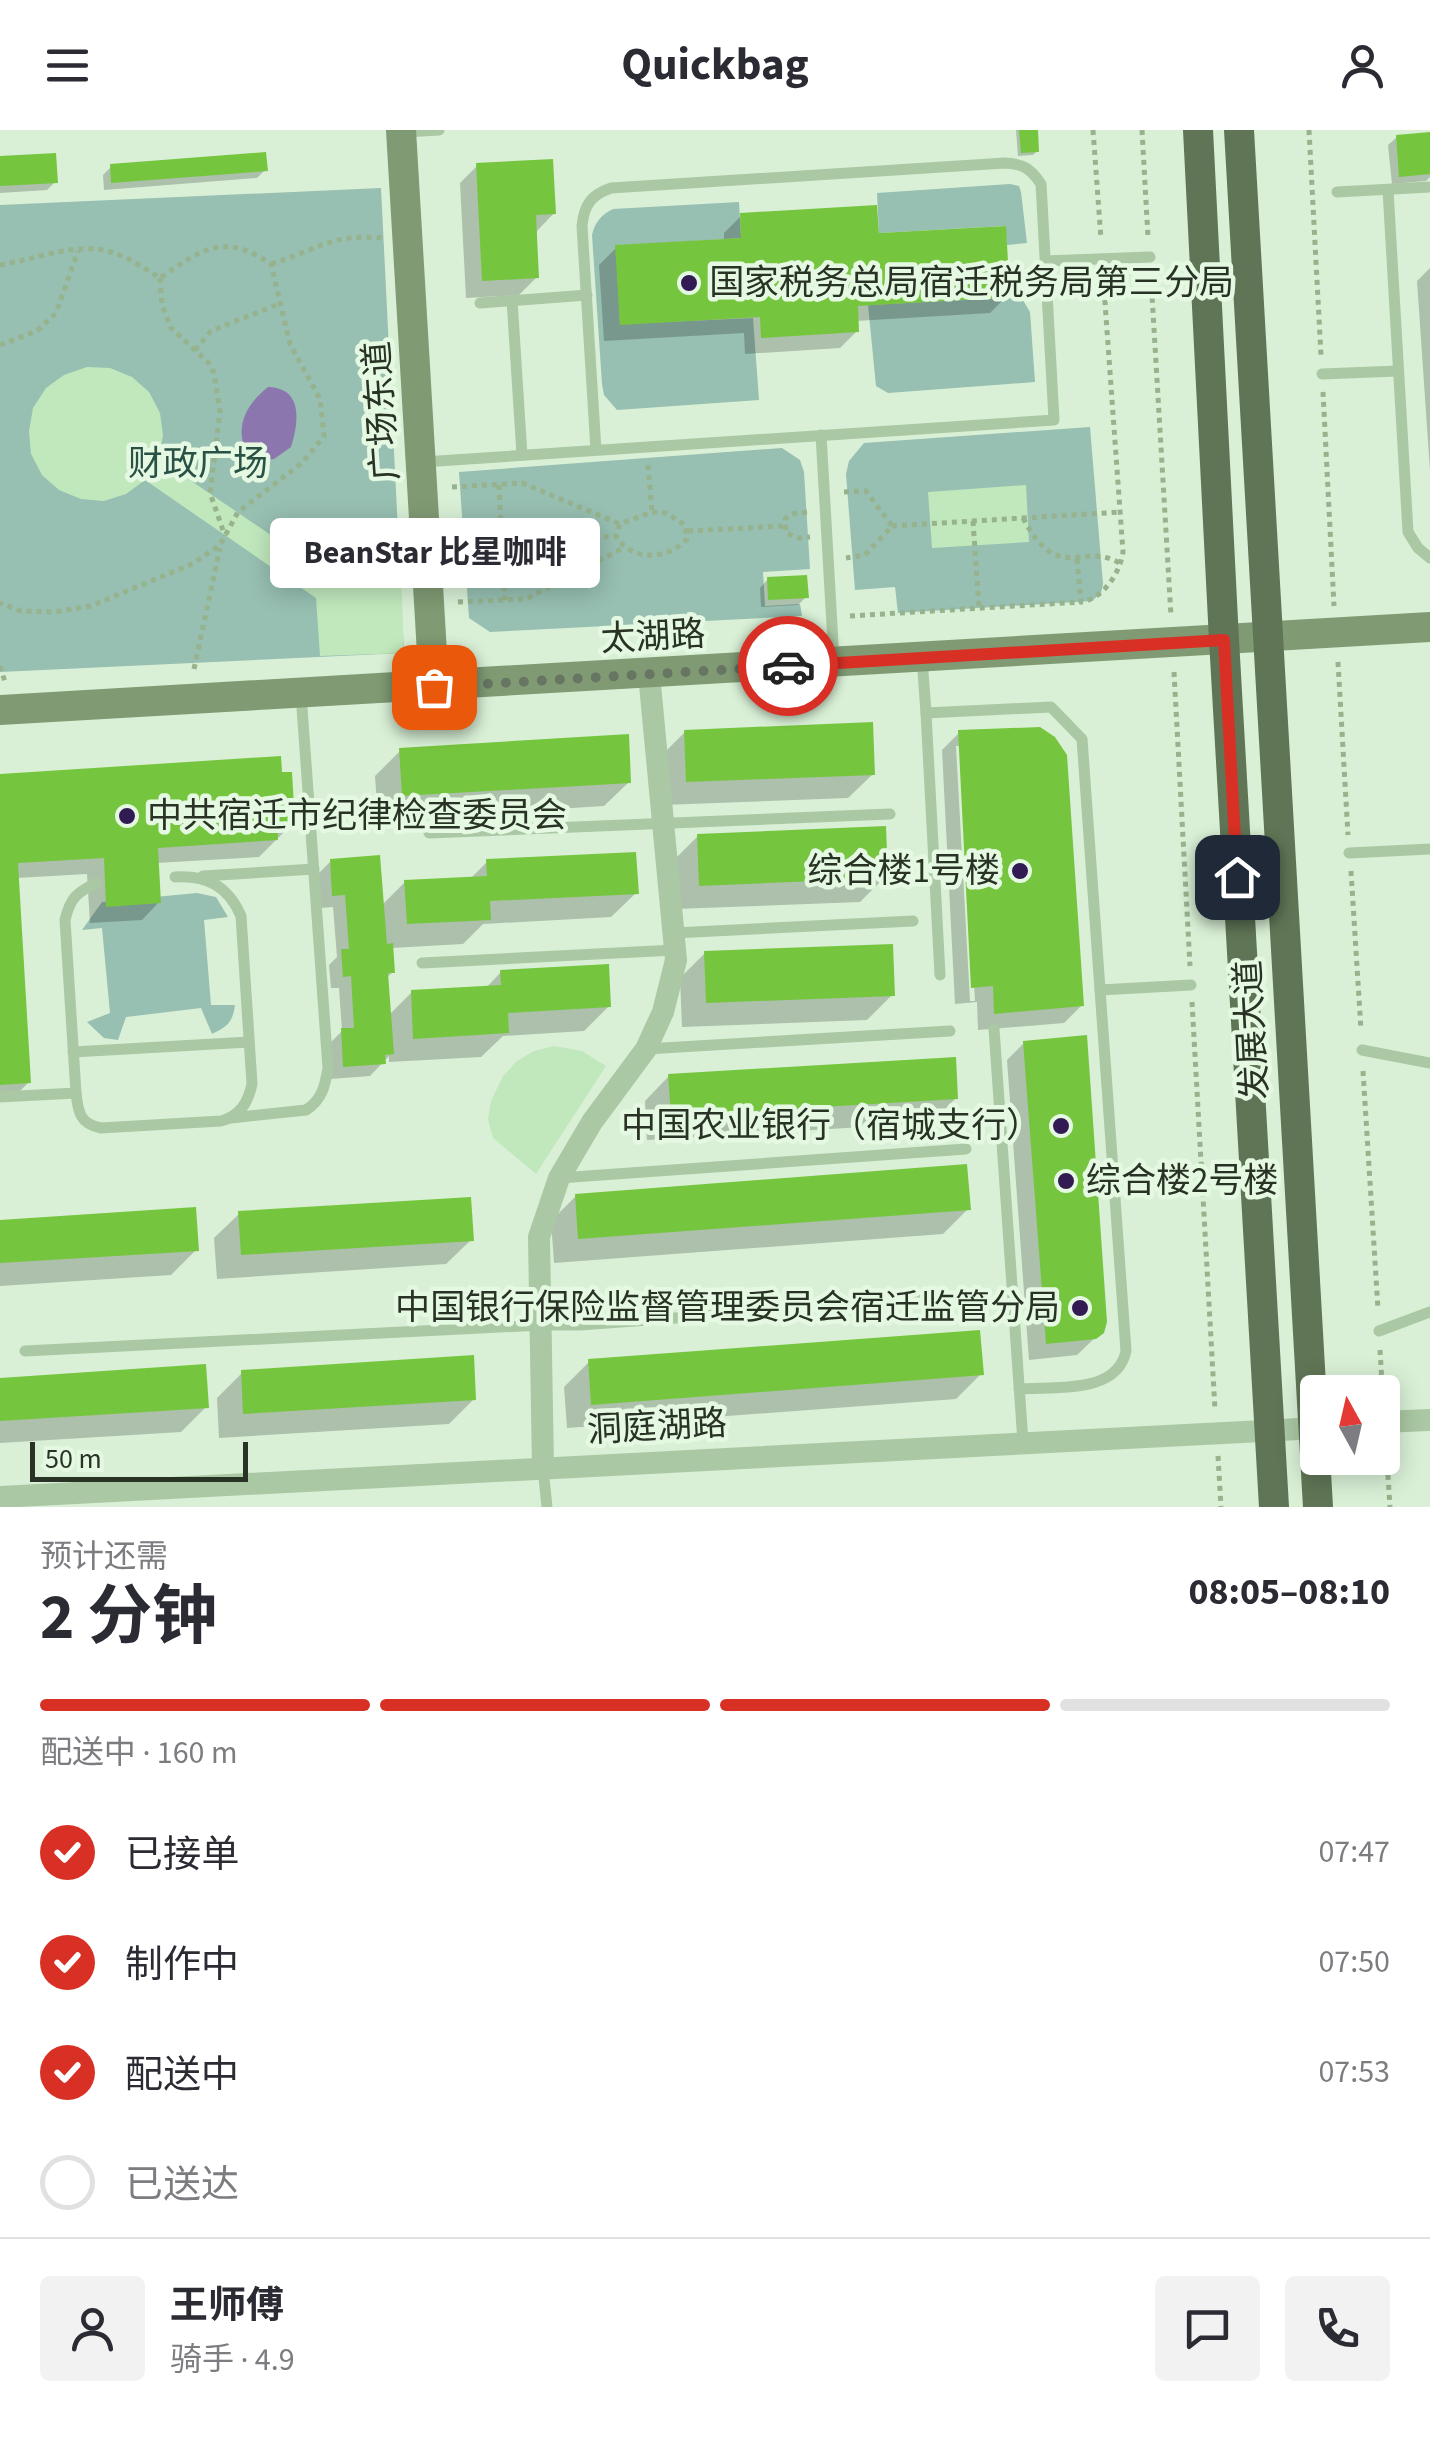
<!DOCTYPE html>
<html lang="zh">
<head>
<meta charset="utf-8">
<style>
	:root { --surface:#fff; --page:#f2f2f3; --text:#2b2b33; --muted:#7c7c81; --line:#e1e1e2; --accent:#d93025 }
	body { margin:0; font-family:"Source Sans 3","Noto Sans SC",sans-serif; background:var(--page); color:var(--text); height:100vh; display:flex; flex-direction:column; font-size:38px; white-space:nowrap }
	* { box-sizing:border-box; margin:0 }
	p { font-size:32px; color:var(--muted) }
	.icon { flex:none; width:55px; height:55px; fill:none; stroke:currentColor; stroke-width:2; stroke-linecap:round; stroke-linejoin:round }
	.map { position:relative; height:1377px; overflow:hidden }
	.drawer { display:flex; flex-direction:column; background:var(--surface); flex:1 }
	.drawer>* { flex:none }
	.needle { width:65px; rotate:352deg }
	.tools { position:absolute; left:1300px; top:1245px; display:grid; gap:20px }
	.tools a { display:grid; place-items:center; width:100px; height:100px; border-radius:10px; background:var(--surface); box-shadow:0 5px 25px #0003; font-size:50px }
	.scale { position:absolute; left:30px; bottom:25px; width:218px; box-sizing:border-box; padding-left:10px; border:5px solid #293325; border-top:0; font-size:28px; line-height:35px; white-space:nowrap; color:#293325; -webkit-text-stroke:8px #e5f8e2; paint-order:stroke }
	.pin { position:absolute; display:grid; place-items:center; width:85px; height:85px; color:#fff; margin:-42px; border-radius:20px; box-shadow:0 5px 15px #0006 }
	.courier { position:absolute; display:grid; place-items:center; width:100px; height:100px; margin:-50px; border:8px solid #d93025; border-radius:50%; background:#fff; color:#222; box-shadow:0 2px 12px #0007 }
	.bubble { position:absolute; height:70px; border-radius:10px; background:var(--surface); box-shadow:0 5px 25px #0003; font-size:32px; font-weight:700; line-height:70px; text-align:center }
	.summary em { font-style:normal; font-weight:700 }
	.summary div { display:flex; flex-direction:column-reverse }
	.summary { display:flex; align-items:center; justify-content:space-between; height:170px; padding:0 40px }
	h1 { font-size:65px; font-weight:700; line-height:75px }
	.bar { display:grid; grid-template-columns:repeat(4,1fr); gap:15px 10px; align-content:center; height:120px; padding:0 40px }
	.bar i { height:12px; border-radius:8px; background:var(--line) }
	.bar .current { background:var(--accent) }
	.bar p { grid-column:span 4 }
	.line { display:flex; align-items:center; gap:25px; padding:0 40px; border-top:2px solid var(--line) }
	.line div { flex:1 }
	.round { display:grid; place-items:center; flex:none; width:105px; height:105px; border-radius:10px; background:var(--page) }
	ol { padding:0 40px; list-style:none }
	li { display:flex; align-items:center; gap:30px; height:110px }
	li p { margin-inline-start:auto }
	li .icon { padding:10px; border-radius:50%; background:var(--accent); color:#fff; stroke-width:4 }
	li:last-child { color:var(--muted) }
	li i { width:55px; height:55px; border:5px solid var(--line); border-radius:50% }
	header { display:flex; justify-content:space-between; align-items:center; height:130px; padding:0 40px; background:var(--surface); font-size:45px; font-weight:700 }
	.map>svg:first-child { display:block }
</style>
</head>
<body>
<header><svg class="icon" aria-label="menu" viewBox="0 0 24 24"><path d="M4 6h16M4 12h16M4 18h16"/></svg>Quickbag<svg class="icon" aria-label="person" viewBox="0 0 24 24"><circle cx="12" cy="8" r="4"/><path d="M4 21q1-7 8-7t8 7"/></svg></header>
<div class="map">
<svg width="1430" height="1377" viewBox="0 0 1430 1377">
	<rect width="100%" height="100%" fill="#d9f0d6"/>
	<g fill="#97bfb2">
		<path d="M 1010,54 L 1019,56 L 1021,62 L 1027,113 L 1007,115 L 1005,96 L 879,103 L 877,63 Z"/>
		<path d="M 381,58 L 404,523 L 0,542 L 0,75 Z"/>
		<path d="M 739,72 L 741,108 L 616,116 L 620,194 L 753,188 L 759,270 L 617,280 L 604,265 L 602,254 L 592,105 C 595,92 601,85 613,79 Z"/>
		<path d="M 1021,167 L 1030,182 L 1035,252 L 888,263 L 876,256 L 868,175 Z"/>
		<path d="M 1090,297 L 1103,454 L 1101,463 L 1092,471 L 898,483 L 895,457 L 855,460 L 846,344 L 849,331 L 864,313 Z"/>
		<path d="M 782,318 L 800,330 L 804,342 L 810,439 L 763,442 L 765,476 L 800,474 L 802,486 L 490,502 L 469,488 L 459,342 Z"/>
		<path d="M 197,763 L 216,767 L 228,787 L 204,790 L 211,875 L 235,875 C 233,892 227,897 212,904 L 201,878 L 126,887 L 118,910 L 104,908 L 87,892 L 110,883 L 102,798 L 82,800 L 102,772 Z"/>
	</g>
	<g fill="#c1e8bd">
		<path d="M 87,237 L 110,238 L 132,247 L 149,262 L 160,283 L 163,305 L 159,329 L 331,446 L 401,444 L 404,523 L 320,526 L 316,468 L 145,350 L 126,364 L 104,371 L 81,369 L 59,360 L 42,345 L 31,324 L 29,301 L 33,278 L 46,258 L 64,245 Z"/>
		<path d="M 1026,355 L 1029,412 L 932,418 L 928,362 Z"/>
		<path d="M 554,916 L 582,921 L 606,936 L 536,1044 L 493,1008 L 488,989 L 491,971 L 503,946 L 517,931 L 534,921 Z"/>
	</g>
	<path fill="#8b76ad" d="M 268,257 C 303,258 299,292 291,317 L 274,329 L 251,332 C 233,302 242,278 268,257 Z"/>
	<g fill="#0003" fill-rule="evenodd">
		<path d="M 1016,0 L 1035,0 L 1037,21 L 1033,25 L 1018,26 Z"/>
		<path d="M 1430,4 L 1430,47 L 1426,51 L 1392,54 L 1388,15 L 1397,7 Z"/>
		<path d="M 0,29 L 55,52 L 47,60 L 0,63 Z"/>
		<path d="M 478,35 L 554,83 L 537,101 L 537,147 L 519,165 L 466,168 L 460,53 Z"/>
		<path d="M 111,37 L 265,40 L 257,48 L 104,60 L 103,45 Z"/>
		<path d="M 741,86 L 877,106 L 1007,166 L 990,183 L 856,191 L 857,201 L 840,218 L 745,224 L 744,203 L 604,211 L 599,135 L 616,118 L 724,111 L 724,103 Z"/>
		<path d="M 1430,138 L 1430,341 L 1417,151 Z"/>
		<path d="M 768,449 L 806,467 L 798,475 L 761,477 L 760,458 Z"/>
		<path d="M 685,602 L 873,644 L 848,668 L 662,675 L 660,627 Z"/>
		<path d="M 959,603 L 1081,876 L 1064,893 L 978,900 L 977,872 L 955,874 L 942,620 ZM 956,616 L 961,616 L 975,871 L 970,871 Z"/>
		<path d="M 400,621 L 629,652 L 604,676 L 378,690 L 375,646 Z"/>
		<path d="M 0,647 L 293,693 L 259,727 L 156,733 L 159,772 L 142,790 L 90,793 L 87,744 L 16,748 L 29,952 L 12,969 L 0,970 Z"/>
		<path d="M 698,706 L 885,747 L 860,772 L 675,779 L 673,731 Z"/>
		<path d="M 331,731 L 381,776 L 405,752 L 470,749 L 487,732 L 636,763 L 611,787 L 483,794 L 463,814 L 391,818 L 393,842 L 386,848 L 389,885 L 412,862 L 485,859 L 501,842 L 609,876 L 584,901 L 503,906 L 481,927 L 389,932 L 389,926 L 370,946 L 331,949 L 329,914 L 342,901 L 339,858 L 331,858 L 329,835 L 337,827 L 333,777 L 320,778 L 318,744 Z"/>
		<path d="M 705,823 L 892,865 L 867,890 L 682,897 L 680,848 Z"/>
		<path d="M 1024,913 L 1102,1201 L 1077,1225 L 1029,1230 L 1007,930 Z"/>
		<path d="M 669,946 L 956,968 L 931,993 L 647,1010 L 645,971 Z"/>
		<path d="M 576,1066 L 968,1079 L 943,1104 L 554,1133 L 551,1091 Z"/>
		<path d="M 239,1084 L 471,1110 L 446,1134 L 217,1149 L 214,1108 Z"/>
		<path d="M 0,1092 L 196,1120 L 171,1145 L 0,1156 Z"/>
		<path d="M 589,1232 L 981,1244 L 956,1269 L 567,1298 L 564,1257 Z"/>
		<path d="M 242,1243 L 474,1269 L 449,1294 L 219,1308 L 217,1268 Z"/>
		<path d="M 0,1250 L 206,1277 L 181,1302 L 0,1313 Z"/>
	</g>
	<g fill="#76c53f">
		<path d="M 1019,0 L 1038,0 L 1039,22 L 1021,23 Z"/>
		<path d="M 1430,2 L 1430,44 L 1399,47 L 1396,5 Z"/>
		<path d="M 266,22 L 268,41 L 111,53 L 110,34 Z"/>
		<path d="M 56,23 L 58,53 L 0,56 L 0,26 Z"/>
		<path d="M 553,29 L 556,84 L 536,85 L 539,148 L 482,151 L 476,33 Z"/>
		<path d="M 877,75 L 879,103 L 1006,96 L 1010,167 L 858,176 L 859,202 L 761,208 L 760,187 L 620,195 L 615,115 L 741,108 L 740,83 Z"/>
		<path d="M 807,445 L 809,468 L 768,470 L 767,447 Z"/>
		<path d="M 873,592 L 875,645 L 686,652 L 684,600 Z"/>
		<path d="M 1040,597 L 1055,607 L 1067,625 L 1084,876 L 994,884 L 993,856 L 971,858 L 958,600 Z"/>
		<path d="M 629,604 L 631,653 L 402,666 L 399,618 Z"/>
		<path d="M 281,626 L 282,642 L 292,642 L 295,694 L 277,695 L 278,710 L 158,718 L 161,773 L 106,777 L 104,728 L 18,733 L 31,953 L 0,955 L 0,644 Z"/>
		<path d="M 886,696 L 888,748 L 699,756 L 697,704 Z"/>
		<path d="M 636,722 L 639,764 L 490,771 L 491,790 L 407,794 L 404,750 L 487,746 L 486,729 Z"/>
		<path d="M 380,725 L 387,814 L 393,813 L 395,843 L 388,843 L 394,924 L 385,925 L 386,934 L 343,937 L 341,898 L 354,898 L 351,846 L 343,847 L 341,819 L 349,819 L 345,765 L 332,766 L 330,729 Z"/>
		<path d="M 893,814 L 895,866 L 706,873 L 704,821 Z"/>
		<path d="M 609,834 L 611,877 L 508,883 L 509,903 L 413,909 L 411,860 L 501,855 L 500,840 Z"/>
		<path d="M 1087,905 L 1107,1192 L 1104,1203 L 1096,1209 L 1046,1214 L 1023,911 Z"/>
		<path d="M 956,927 L 958,969 L 671,986 L 668,944 Z"/>
		<path d="M 967,1034 L 971,1080 L 578,1109 L 575,1064 Z"/>
		<path d="M 471,1067 L 474,1111 L 241,1125 L 238,1081 Z"/>
		<path d="M 196,1077 L 199,1121 L 0,1133 L 0,1090 Z"/>
		<path d="M 980,1200 L 984,1245 L 591,1275 L 588,1229 Z"/>
		<path d="M 474,1225 L 476,1270 L 243,1284 L 241,1240 Z"/>
		<path d="M 206,1234 L 209,1278 L 0,1291 L 0,1248 Z"/>
	</g>
	<g fill="none" stroke-linecap="round" stroke-linejoin="round">
		<g stroke="#96b38d" stroke-width="5" stroke-dasharray="5 5" stroke-linecap="butt">
			<path d="M 1093,0 L 1101,109"/>
			<path d="M 1142,0 L 1148,107"/>
			<path d="M 1309,0 L 1321,226"/>
			<path d="M 271,134 C 315,121 331,103 382,108"/>
			<path d="M 0,135 C 32,130 70,114 103,120 C 124,124 142,137 160,148 C 202,119 224,102 271,134 L 290,214 L 320,269 L 324,306 L 302,333 L 238,382 L 220,415 L 192,434 L 91,476 L 54,482 L 21,481 L 0,473"/>
			<path d="M 160,148 L 162,175 L 171,198 L 208,232 L 214,243 L 220,282 L 210,363 L 225,406"/>
			<path d="M 1151,148 L 1171,486"/>
			<path d="M 0,215 L 37,201 L 56,183 L 78,121"/>
			<path d="M 195,220 L 211,201 L 281,173"/>
			<path d="M 1323,262 L 1334,476"/>
			<path d="M 648,335 L 652,382"/>
			<path d="M 499,355 L 501,398"/>
			<path d="M 452,357 L 522,353 L 620,394"/>
			<path d="M 844,362 L 866,361 L 892,396 L 865,425 L 846,428"/>
			<path d="M 652,382 L 666,383 L 685,395 L 687,409 C 668,430 631,432 616,406 L 620,394 Z"/>
			<path d="M 807,382 L 791,384 L 785,389 L 786,403 L 799,408 L 810,407"/>
			<path d="M 1023,388 C 1059,456 1083,410 1121,434"/>
			<path d="M 973,391 L 979,478"/>
			<path d="M 892,396 L 1121,382"/>
			<circle cx="501" cy="412" r="13"/>
			<path d="M 688,401 L 784,396"/>
			<path d="M 514,413 L 616,406"/>
			<path d="M 502,426 L 505,470"/>
			<path d="M 1077,429 L 1081,472 C 1103,469 1120,443 1123,422 L 1103,145"/>
			<path d="M 458,472 L 526,469 L 625,417"/>
			<path d="M 850,486 L 1081,472"/>
			<path d="M 1338,532 L 1348,705"/>
			<path d="M 0,536 L 5,552"/>
			<path d="M 194,539 L 220,418"/>
			<path d="M 1174,542 L 1190,836"/>
			<path d="M 1351,741 L 1361,900"/>
			<path d="M 1192,872 L 1215,1280"/>
			<path d="M 1363,941 L 1378,1179"/>
			<path d="M 1380,1220 L 1383,1269"/>
			<path d="M 1386,1315 L 1390,1377"/>
			<path d="M 1218,1326 L 1221,1377"/>
		</g>
		<g stroke="#aac8a3" stroke-width="11">
			<path d="M 405,2 L 439,0"/>
			<path d="M 1388,60 L 1408,402 L 1418,418 L 1430,428"/>
			<path d="M 1337,62 L 1430,57"/>
			<path d="M 1045,131 L 1150,127"/>
			<path d="M 512,170 L 522,325"/>
			<path d="M 480,173 L 587,165"/>
			<path d="M 1322,244 L 1398,241"/>
			<path d="M 821,305 L 834,530"/>
			<path d="M 423,332 L 1054,290 L 1041,54 C 1031,39 1024,34 1005,33 L 611,58 C 591,65 584,75 582,96 L 596,320"/>
			<path d="M 922,528 L 926,583"/>
			<path d="M 429,703 L 890,684"/>
			<path d="M 1349,723 L 1430,719"/>
			<path d="M 203,746 L 314,739"/>
			<path d="M 674,803 L 913,791"/>
			<path d="M 422,833 L 675,820"/>
			<path d="M 940,845 L 926,583 L 1051,577 L 1082,609 L 1126,1221 C 1117,1265 1054,1256 1019,1259"/>
			<path d="M 1100,860 L 1191,855"/>
			<path d="M 994,899 L 1023,1312"/>
			<path d="M 646,919 L 950,901"/>
			<path d="M 1362,920 L 1430,933"/>
			<path d="M 73,922 L 249,912"/>
			<path d="M 76,963 C 78,982 80,994 101,998 L 221,991 C 240,986 248,973 252,954 L 241,786 C 228,756 207,745 175,747"/>
			<path d="M 0,967 L 76,963 L 65,790 C 70,769 76,762 97,753"/>
			<path d="M 231,988 L 306,980 C 322,970 325,956 328,938 L 301,564"/>
			<path d="M 559,1048 L 966,1019"/>
			<path d="M 1379,1201 L 1430,1182"/>
			<path d="M 25,1221 L 541,1195 L 580,1195 L 973,1166"/>
			<path d="M 543,1338 L 547,1377"/>
		</g>
		<g stroke="#aac8a3" stroke-width="22">
			<path d="M 1382,1292 L 1430,1290"/>
			<path d="M 543,1338 L 539,1107 L 559,1048 L 592,992 L 646,919 L 663,882 L 676,830 L 649,544"/>
			<path d="M 0,1367 L 1318,1298"/>
		</g>
		<g stroke="#809b74" stroke-width="30">
			<path d="M 401,0 L 434,557"/>
			<path d="M 0,580 L 1430,497"/>
		</g>
		<g stroke="#607556" stroke-width="30">
			<path d="M 1198,0 L 1224,510 L 1274,1377"/>
			<path d="M 1239,0 L 1318,1377"/>
		</g>
	</g>
	<g fill="none" stroke-linecap="round" stroke-linejoin="round">
		<path stroke="#677563" stroke-width="10" stroke-dasharray="0 18" d="M 434,557 L 788,536"/>
		<path stroke="#d93025" stroke-width="12" d="M 788,536 L 1224,510 L 1237,747"/>
	</g>
	<g fill="#321b53" stroke="#e5f8e2" stroke-width="4">
		<circle cx="689" cy="153" r="10"/>
		<circle cx="127" cy="686" r="10"/>
		<circle cx="1020" cy="741" r="10"/>
		<circle cx="1061" cy="996" r="10"/>
		<circle cx="1066" cy="1051" r="10"/>
		<circle cx="1080" cy="1178" r="10"/>
	</g>
	<g text-anchor="middle" dominant-baseline="central" stroke-width="9" stroke-linejoin="round" paint-order="stroke">
		<g font-size="35" fill="#293325" stroke="#e5f8e2" text-anchor="start">
			<text x="709" y="153">国家税务总局宿迁税务局第三分局</text>
			<text x="147" y="686">中共宿迁市纪律检查委员会</text>
			<text x="1000" y="741" text-anchor="end">综合楼1号楼</text>
			<text x="1041" y="996" text-anchor="end">中国农业银行（宿城支行）</text>
			<text x="1086" y="1051">综合楼2号楼</text>
			<text x="1060" y="1178" text-anchor="end">中国银行保险监督管理委员会宿迁监管分局</text>
		</g>
		<g font-size="35" fill="#293325" stroke="#e5f8e2">
			<text transform="translate(382 281) rotate(-94)">广场东道</text>
			<text transform="translate(653 507) rotate(-3)">太湖路</text>
			<text transform="translate(1252 900) rotate(-93)">发展大道</text>
			<text transform="translate(657 1297) rotate(-3)">洞庭湖路</text>
		</g>
		<g font-size="35" fill="#295145" stroke="#e5f8e2">
			<text x="198" y="334">财政广场</text>
		</g>
	</g>
</svg>
<div class="tools">
<a><svg class="needle" viewBox="-14 -14 28 28"><path d="M0-13l5 13h-10z" fill="#e53935"/><path d="M0 13l5-13h-10z" fill="#7c7c81"/></svg></a>
</div>
<div class="scale">50 m</div>
<div class="pin" style="left:434px;top:557px;background:#ea580c"><svg class="icon" aria-label="bag" viewBox="0 0 24 24"><path d="M5 8h14l-1 12H6zM9 8a3 3 0 0 1 6 0"/></svg></div>
<div class="pin" style="left:1237px;top:747px;background:#1f2937"><svg class="icon" aria-label="home" viewBox="0 0 24 24"><path d="M3 11l9-7 9 7M6 9v11h12V9"/></svg></div>
<div class="courier" style="left:788px;top:536px"><svg class="icon" aria-label="car" viewBox="0 0 24 24"><path d="M5 17H2v-5l4-1 3-4h7l3 4 3 1v5h-3M9 17h6M6 11h13"/><circle cx="7" cy="17" r="2"/><circle cx="17" cy="17" r="2"/></svg></div>
<div class="bubble" style="left:270px;top:388px;width:330px">BeanStar 比星咖啡</div>
</div>
<section class="drawer">
<div class="summary"><div><h1>2 分钟</h1><p>预计还需</p></div><em>08:05–08:10</em></div>
<div class="bar"><i class="current"></i><i class="current"></i><i class="current"></i><i></i><p>配送中 · 160 m</p></div>
<ol>
<li><svg class="icon" aria-label="check" viewBox="0 0 24 24"><path d="M5 12l5 5 9-10"/></svg>已接单<p>07:47</p></li>
<li><svg class="icon" aria-label="check" viewBox="0 0 24 24"><path d="M5 12l5 5 9-10"/></svg>制作中<p>07:50</p></li>
<li><svg class="icon" aria-label="check" viewBox="0 0 24 24"><path d="M5 12l5 5 9-10"/></svg>配送中<p>07:53</p></li>
<li><i></i>已送达</li>
</ol>
<div class="line" style="height:180px"><a class="round"><svg class="icon" aria-label="person" viewBox="0 0 24 24"><circle cx="12" cy="8" r="4"/><path d="M4 21q1-7 8-7t8 7"/></svg></a><div><b>王师傅</b><p>骑手 · 4.9</p></div><a class="round"><svg class="icon" aria-label="chat" viewBox="0 0 24 24"><path d="M4 5h16v11H9l-5 4z"/></svg></a><a class="round"><svg class="icon" aria-label="phone" viewBox="0 0 24 24"><path d="M5 4h4l2 5-3 2q2 4 5 5l2-3 5 2v4C11 20 4 13 5 4z"/></svg></a></div>
</section>
</body>
</html>
